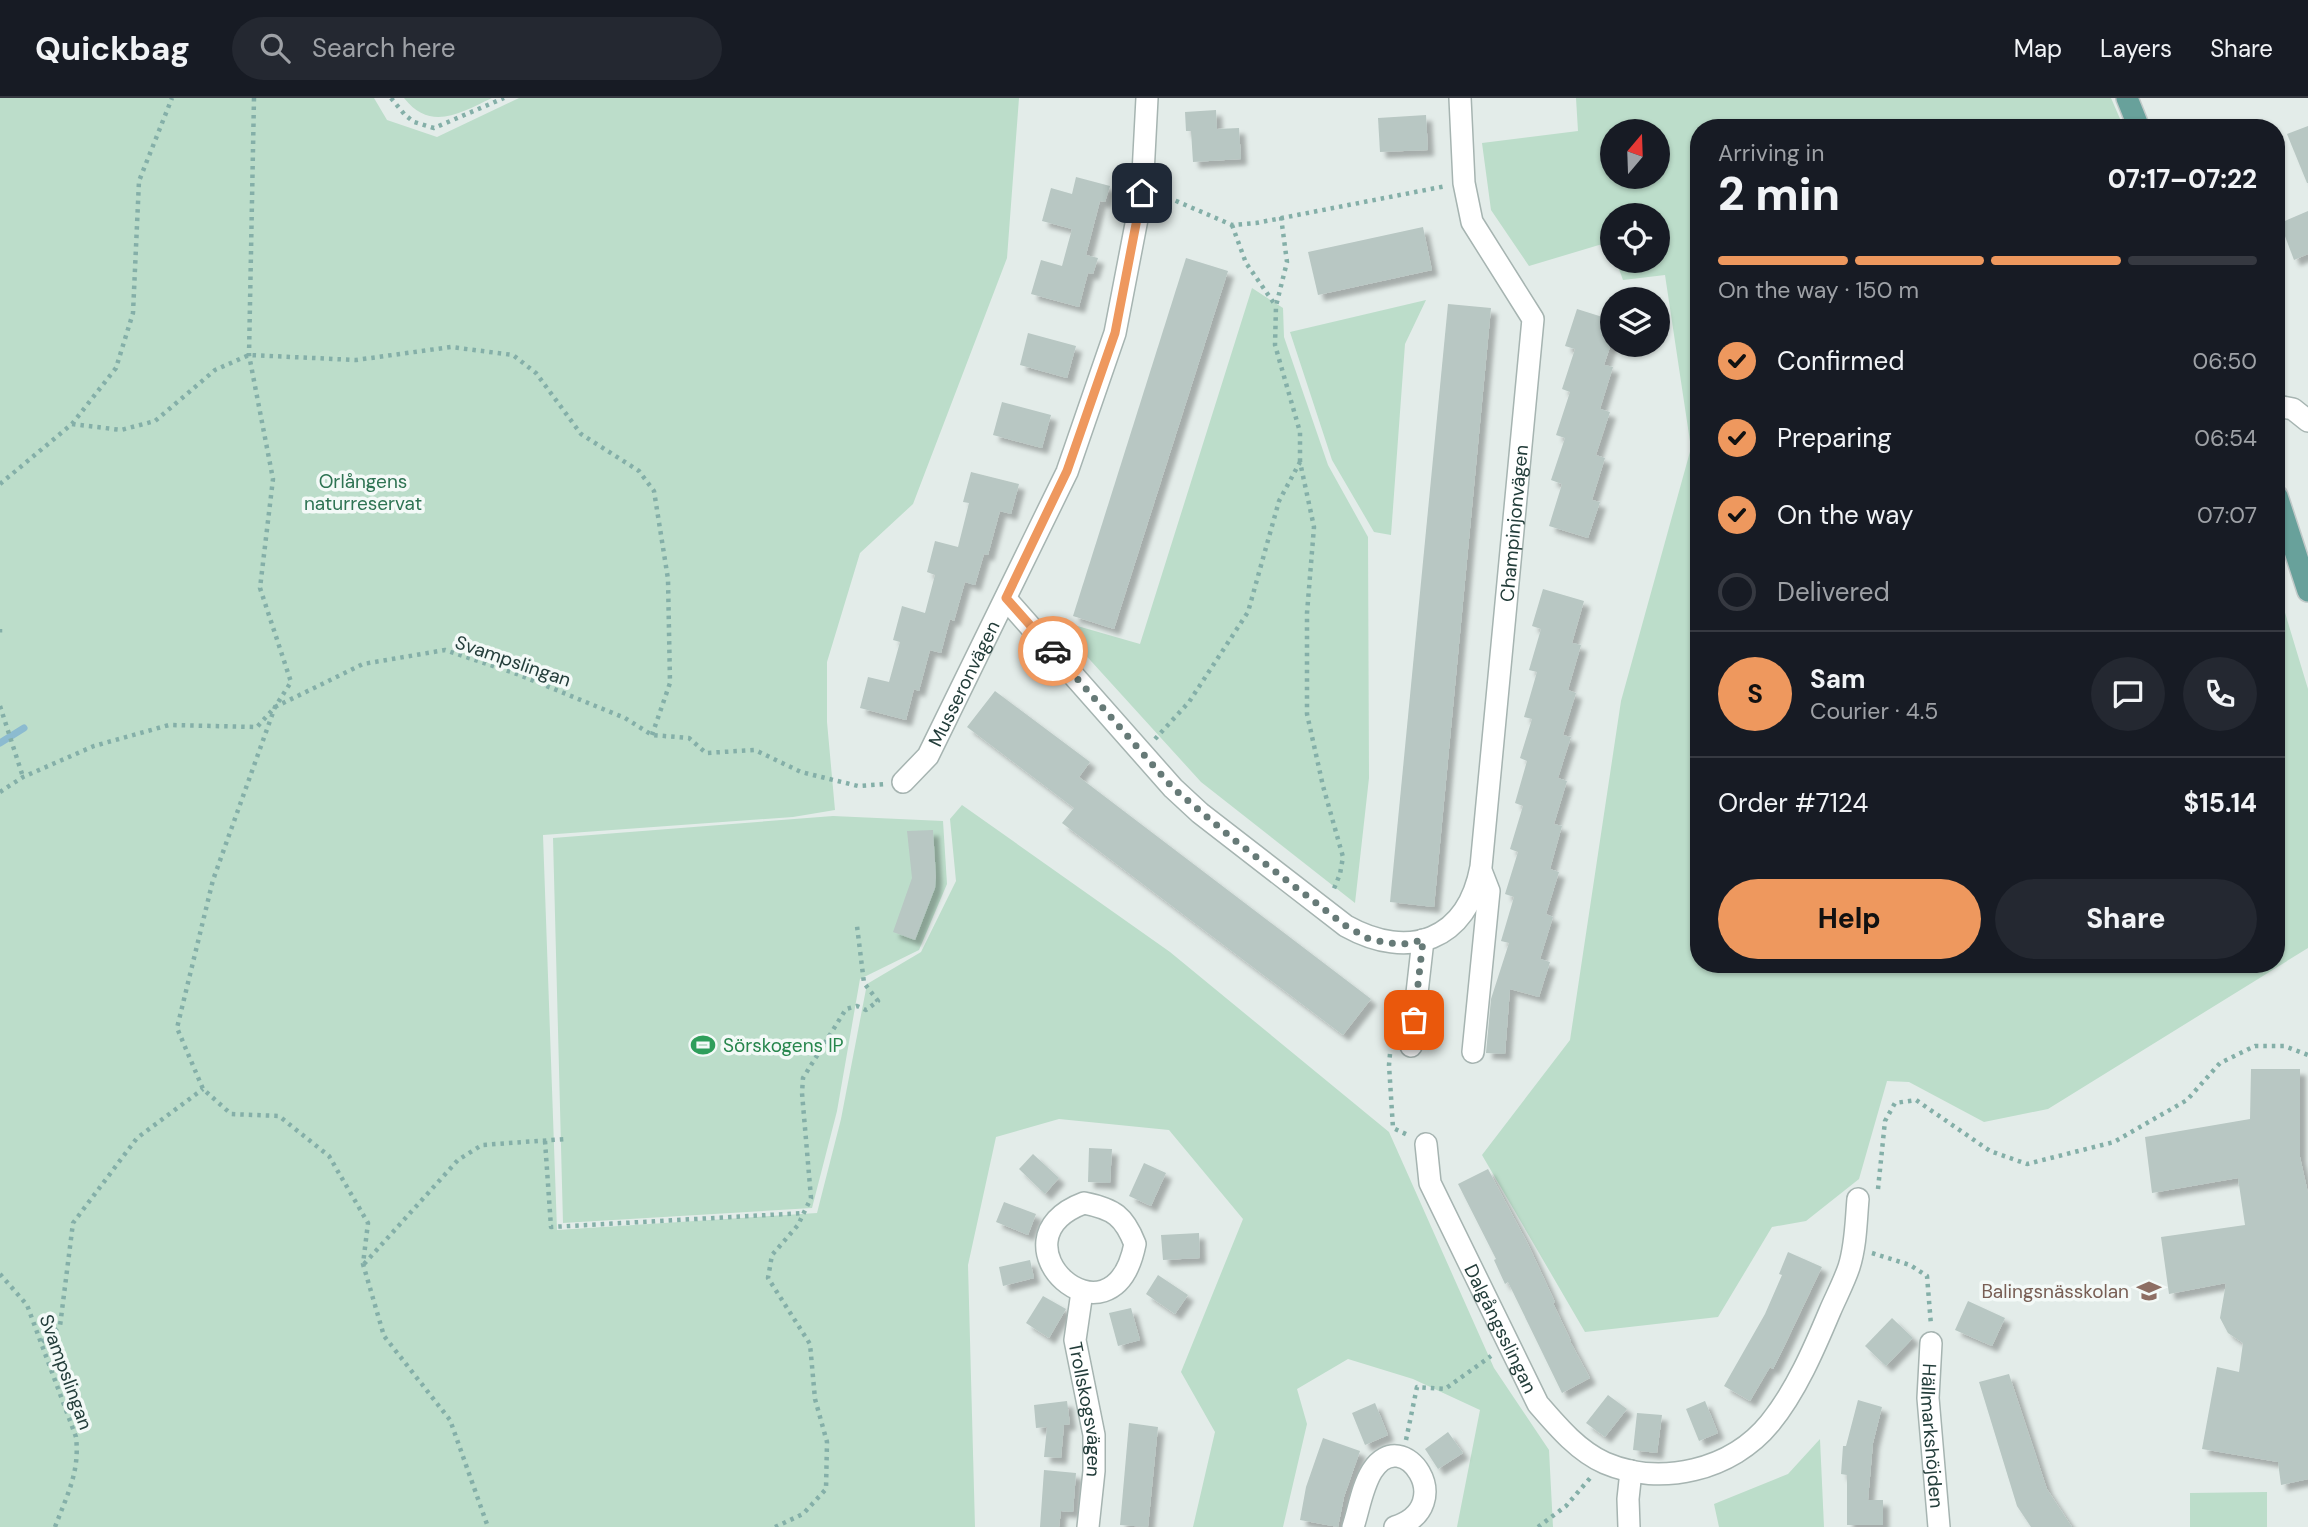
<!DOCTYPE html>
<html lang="en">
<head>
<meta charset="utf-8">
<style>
	:root { --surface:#171b24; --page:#242831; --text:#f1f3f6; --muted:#9ea1a6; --line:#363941; --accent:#ee985e }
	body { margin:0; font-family:"DM Sans",sans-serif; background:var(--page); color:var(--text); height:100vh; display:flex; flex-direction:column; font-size:26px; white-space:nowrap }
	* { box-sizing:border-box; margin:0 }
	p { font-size:23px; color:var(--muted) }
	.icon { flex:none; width:38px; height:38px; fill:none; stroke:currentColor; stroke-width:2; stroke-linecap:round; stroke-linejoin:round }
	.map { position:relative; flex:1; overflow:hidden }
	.sheet { position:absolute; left:1690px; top:21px; width:595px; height:854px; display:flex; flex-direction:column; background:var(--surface); border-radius:28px; box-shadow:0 2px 5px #0004 }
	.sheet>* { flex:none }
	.needle { width:46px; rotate:19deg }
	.tools { position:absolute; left:1600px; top:21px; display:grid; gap:14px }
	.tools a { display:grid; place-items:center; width:70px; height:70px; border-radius:50%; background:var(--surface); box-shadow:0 2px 5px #0004; font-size:35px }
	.pin { position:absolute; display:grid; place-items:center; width:60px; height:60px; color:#fff; margin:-30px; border-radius:14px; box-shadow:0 4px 10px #0006 }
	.courier { position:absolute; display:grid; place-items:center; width:70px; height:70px; margin:-35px; border:5px solid #ee985e; border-radius:50%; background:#fff; color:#222; box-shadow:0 2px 9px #0007 }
	.summary em { font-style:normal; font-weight:800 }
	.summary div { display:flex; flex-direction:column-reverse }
	.summary { display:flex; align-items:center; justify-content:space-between; height:119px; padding:0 28px }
	h1 { font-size:46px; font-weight:800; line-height:52px }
	.bar { display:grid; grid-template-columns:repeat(4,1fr); gap:10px 7px; align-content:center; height:84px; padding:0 28px }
	.bar i { height:9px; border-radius:5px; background:var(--line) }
	.bar .on { background:var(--accent) }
	.bar p { grid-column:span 4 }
	.line { display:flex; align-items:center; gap:18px; padding:0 28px; border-top:2px solid var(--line) }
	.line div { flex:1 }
	.round { display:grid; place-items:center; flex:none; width:74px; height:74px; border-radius:37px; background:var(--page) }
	ol { padding:0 28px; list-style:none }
	li { display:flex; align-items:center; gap:21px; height:77px }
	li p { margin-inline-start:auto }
	li .icon { padding:7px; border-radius:50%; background:var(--accent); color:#111; stroke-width:4 }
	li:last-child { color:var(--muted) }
	li i { width:38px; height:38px; border:4px solid var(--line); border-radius:50% }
	.button { display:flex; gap:14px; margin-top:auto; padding:14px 28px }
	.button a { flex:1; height:80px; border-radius:42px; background:var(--accent); color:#111; font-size:28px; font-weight:800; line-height:80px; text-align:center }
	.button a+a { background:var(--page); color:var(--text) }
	header { display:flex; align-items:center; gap:42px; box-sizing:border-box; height:98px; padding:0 35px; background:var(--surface); border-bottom:2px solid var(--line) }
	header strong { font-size:33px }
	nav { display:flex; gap:38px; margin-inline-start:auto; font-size:24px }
	.search { width:490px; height:63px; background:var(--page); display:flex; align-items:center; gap:18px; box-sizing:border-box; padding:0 24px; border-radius:38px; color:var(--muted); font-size:26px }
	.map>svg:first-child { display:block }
</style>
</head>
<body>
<header>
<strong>Quickbag</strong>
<div class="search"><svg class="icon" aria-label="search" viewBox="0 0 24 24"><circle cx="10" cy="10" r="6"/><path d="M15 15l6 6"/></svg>Search here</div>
<nav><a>Map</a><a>Layers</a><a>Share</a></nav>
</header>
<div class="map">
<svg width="2308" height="1429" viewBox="0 0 2308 1429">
	<defs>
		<filter id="shadow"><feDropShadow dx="6" dy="6" stdDeviation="2" flood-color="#0004"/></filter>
	</defs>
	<rect width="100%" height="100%" fill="#e3ece9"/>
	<g fill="#bcddca" fill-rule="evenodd">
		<path d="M 0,0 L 374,0 L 387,22 L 437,39 L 519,0 L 1019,0 L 1007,160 L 913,406 L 860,455 L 827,564 L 827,624 L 835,712 L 793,719 L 543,737 L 557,1132 L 817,1115 L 841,1021 L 867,886 L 921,854 L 956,783 L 950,721 L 962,707 L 1170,854 L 1389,1034 L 1494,1270 L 1549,1352 L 1553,1429 L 1457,1429 L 1480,1312 L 1413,1281 L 1348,1261 L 1297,1291 L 1307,1326 L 1283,1429 L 1193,1429 L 1215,1334 L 1181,1274 L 1243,1121 L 1169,1032 L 1059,1021 L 996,1039 L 968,1167 L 975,1429 L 0,1429 Z"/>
		<path d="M 404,0 L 492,0 C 460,15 431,34 404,0 Z"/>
		<path d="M 1576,0 L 2111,0 L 2124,30 L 1699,30 L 1699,866 L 2277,866 L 2277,488 L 2308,591 L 2308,850 L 2048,1011 L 1984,1024 L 1909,984 L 1887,983 L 1859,1081 L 1806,1123 L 1772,1129 L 1718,1219 L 1585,1234 L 1482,1057 L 1570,942 L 1621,603 L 1691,350 L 1665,177 L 1623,182 L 1616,163 L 1657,163 L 1657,117 L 1612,117 L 1612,150 L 1609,144 L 1529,168 L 1491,112 L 1482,45 L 1578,33 ZM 1612,33 L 1657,33 L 1657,79 L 1612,79 Z"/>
		<path d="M 1252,190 L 1283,210 L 1284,239 L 1328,367 L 1368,439 L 1369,680 L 1355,805 L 1201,684 L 1061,530 L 1067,525 L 1140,546 Z"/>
		<path d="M 1426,202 L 1405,246 L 1391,437 L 1374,434 L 1332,362 L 1290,234 Z"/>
		<path d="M 833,718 L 943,723 L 947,786 L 919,852 L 860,881 L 837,1013 L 812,1110 L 563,1125 L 553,740 Z"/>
		<path d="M 1820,1341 L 1824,1429 L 1719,1429 L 1714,1406 L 1788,1376 Z"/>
		<path d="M 2267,1394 L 2267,1429 L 2190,1429 L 2190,1395 Z"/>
	</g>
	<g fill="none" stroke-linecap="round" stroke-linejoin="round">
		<path stroke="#8cbbd0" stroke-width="7" d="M 0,645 L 24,630"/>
	</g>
	<g fill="#b8c7c3" filter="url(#shadow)">
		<path d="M 1216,12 L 1217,31 L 1239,30 L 1241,61 L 1193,64 L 1191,33 L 1186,33 L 1185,14 Z"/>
		<path d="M 1426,17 L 1428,52 L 1380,54 L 1378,20 Z"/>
		<path d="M 2308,28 L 2308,85 L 2307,85 L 2287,36 Z"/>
		<path d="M 1076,79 L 1110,88 L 1105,104 L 1100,103 L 1086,157 L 1098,160 L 1093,176 L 1088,175 L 1079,209 L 1031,196 L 1041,162 L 1062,168 L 1072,131 L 1042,123 L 1051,90 L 1072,96 Z"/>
		<path d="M 2308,113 L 2308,156 L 2294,162 L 2280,125 Z"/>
		<path d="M 1423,129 L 1432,172 L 1318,197 L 1308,154 Z"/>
		<path d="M 1186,160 L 1228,173 L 1114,531 L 1073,518 Z"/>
		<path d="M 1448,206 L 1491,210 L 1434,809 L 1390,804 Z"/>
		<path d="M 1577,211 L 1612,222 L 1612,243 L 1604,267 L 1613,269 L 1600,311 L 1610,314 L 1596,357 L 1605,360 L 1592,402 L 1600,404 L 1588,440 L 1549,428 L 1562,386 L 1551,382 L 1565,340 L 1556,337 L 1570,294 L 1562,291 L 1575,251 L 1565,248 Z"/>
		<path d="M 1028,235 L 1076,248 L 1067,280 L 1020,267 Z"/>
		<path d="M 1002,304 L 1051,317 L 1042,350 L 993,337 Z"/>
		<path d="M 971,374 L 1019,386 L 1011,416 L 1000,413 L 988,457 L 984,456 L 975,487 L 965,484 L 954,523 L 950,521 L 941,555 L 930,552 L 919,593 L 914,591 L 906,622 L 860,610 L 868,579 L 889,584 L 900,544 L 893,542 L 902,508 L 925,515 L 935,477 L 927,474 L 935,443 L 958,449 L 969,405 L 963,404 Z"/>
		<path d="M 1543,491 L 1584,503 L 1572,545 L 1581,547 L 1568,592 L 1576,595 L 1563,637 L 1571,639 L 1558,680 L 1567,683 L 1554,726 L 1562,728 L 1550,771 L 1559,774 L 1546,816 L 1553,819 L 1540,861 L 1550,864 L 1539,899 L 1510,891 L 1505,956 L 1486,955 L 1491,901 L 1509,845 L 1501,843 L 1514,799 L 1505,796 L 1518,754 L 1510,751 L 1523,708 L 1515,705 L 1527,663 L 1520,660 L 1532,621 L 1524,619 L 1537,574 L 1529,572 L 1541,531 L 1532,528 Z"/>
		<path d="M 995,593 L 1090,664 L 1079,679 L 1371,901 L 1343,937 L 1062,725 L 1074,710 L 967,629 Z"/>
		<path d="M 933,732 L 936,779 L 935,790 L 915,842 L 893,834 L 912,780 L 907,733 Z"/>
		<path d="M 2251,971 L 2300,971 L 2300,1059 L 2308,1095 L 2308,1381 L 2281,1387 L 2278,1364 L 2202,1351 L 2217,1269 L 2239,1274 L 2243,1245 L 2228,1235 L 2220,1220 L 2226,1185 L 2169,1196 L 2161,1139 L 2245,1127 L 2238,1080 L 2152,1095 L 2145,1039 L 2250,1021 Z"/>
		<path d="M 1089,1050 L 1112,1051 L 1110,1085 L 1088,1084 Z"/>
		<path d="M 1033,1056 L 1059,1080 L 1045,1096 L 1019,1071 Z"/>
		<path d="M 1144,1065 L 1166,1075 L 1151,1108 L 1129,1098 Z"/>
		<path d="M 1488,1071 L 1528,1146 L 1555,1204 L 1553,1205 L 1571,1243 L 1570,1243 L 1590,1280 L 1562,1295 L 1508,1184 L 1505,1186 L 1494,1162 L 1496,1161 L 1458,1086 Z"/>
		<path d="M 1004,1104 L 1036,1116 L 1028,1137 L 996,1124 Z"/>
		<path d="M 1199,1135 L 1200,1160 L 1163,1162 L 1161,1137 Z"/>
		<path d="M 1788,1154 L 1822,1169 L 1783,1251 L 1773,1271 L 1770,1269 L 1750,1303 L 1724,1288 L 1765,1216 L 1782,1177 L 1779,1176 Z"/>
		<path d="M 1030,1162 L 1034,1180 L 1003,1188 L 999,1169 Z"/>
		<path d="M 1158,1177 L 1188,1197 L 1175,1216 L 1146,1196 Z"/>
		<path d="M 1043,1198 L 1066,1211 L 1049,1240 L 1026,1225 Z"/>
		<path d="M 1968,1203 L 2005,1220 L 1992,1248 L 1955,1232 Z"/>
		<path d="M 1131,1210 L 1140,1242 L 1118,1248 L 1109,1215 Z"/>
		<path d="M 1892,1220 L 1913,1240 L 1886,1268 L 1865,1248 Z"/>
		<path d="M 2009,1276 L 2047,1391 L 2072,1429 L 2031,1429 L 2017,1408 L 1979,1284 Z"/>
		<path d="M 1608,1297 L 1627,1311 L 1605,1339 L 1586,1325 Z"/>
		<path d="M 1858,1302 L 1882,1309 L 1873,1345 L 1868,1402 L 1883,1402 L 1883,1427 L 1847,1427 L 1847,1377 L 1841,1376 L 1843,1348 L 1846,1348 Z"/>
		<path d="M 1067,1303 L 1070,1326 L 1064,1327 L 1061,1360 L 1044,1359 L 1047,1329 L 1036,1330 L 1034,1307 Z"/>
		<path d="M 1705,1303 L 1718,1335 L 1699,1343 L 1686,1311 Z"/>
		<path d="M 1375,1305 L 1388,1337 L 1365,1347 L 1352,1315 Z"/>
		<path d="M 1637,1315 L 1662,1317 L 1657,1355 L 1633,1352 Z"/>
		<path d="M 1129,1325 L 1158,1329 L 1148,1429 L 1120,1427 Z"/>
		<path d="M 1448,1334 L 1463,1355 L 1438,1371 L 1425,1351 Z"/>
		<path d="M 1323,1340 L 1360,1353 L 1344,1399 L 1338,1429 L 1300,1422 L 1306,1389 Z"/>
		<path d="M 1044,1372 L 1076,1375 L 1073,1414 L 1061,1413 L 1059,1429 L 1040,1429 Z"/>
	</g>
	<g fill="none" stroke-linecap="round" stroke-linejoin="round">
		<g stroke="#a6b4b1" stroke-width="24">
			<g id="minor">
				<path d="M 2277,308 L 2293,311 L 2308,323"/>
				<path id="s1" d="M 1006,501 L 1173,690 L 1200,715 L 1346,828 C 1409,863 1467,843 1481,769 L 1533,221 L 1472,124 L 1464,85 L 1460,0"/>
				<path id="s2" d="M 903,684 L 928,658 L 1067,374 L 1115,235 L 1142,95 L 1147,0"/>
				<path d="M 1411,948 L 1423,842"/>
				<path d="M 1473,954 L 1489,793 L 1482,775"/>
				<path id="s3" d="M 1426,1046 L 1430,1085 L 1538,1306 C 1557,1328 1578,1353 1605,1365 C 1661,1389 1732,1372 1770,1325 C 1796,1293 1814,1251 1830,1213 C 1836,1199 1844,1184 1849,1169 C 1856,1147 1856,1123 1858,1101"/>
				<path d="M 1084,1105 C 1114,1111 1124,1118 1135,1146 C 1112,1260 985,1142 1084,1105 Z"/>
				<path id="s4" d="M 1082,1194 L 1075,1242 L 1094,1337 L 1094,1373 L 1088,1429"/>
				<path id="s5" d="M 1931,1245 L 1928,1300 L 1939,1429"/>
				<path d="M 1353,1429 C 1359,1411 1362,1389 1372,1373 C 1403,1324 1460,1408 1395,1429"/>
				<path d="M 1629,1429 L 1628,1401 L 1631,1373"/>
			</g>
		</g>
		<g stroke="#c1c9c8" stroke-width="24">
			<g id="major">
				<path d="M 2127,0 L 2139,30"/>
				<path d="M 2277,398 L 2308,493"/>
			</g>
		</g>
		<g stroke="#84afa8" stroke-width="4.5" stroke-dasharray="3.5 5" stroke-linecap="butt">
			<path d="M 254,0 L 249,257 L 273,381 L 260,490 L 291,584 L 275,609 L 213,782 L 177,930 L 203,991 L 231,1016 L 279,1018 L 329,1058 L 368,1125 L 363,1166 L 384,1238 L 450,1322 L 488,1429"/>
			<path d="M 391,0 L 405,17 L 414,24 L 434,30 L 504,0"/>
			<path d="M 1160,96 L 1232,127 L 1256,125 L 1446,88"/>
			<path d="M 1281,119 L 1287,164 L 1276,208 L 1275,247 L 1300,334 L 1300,364"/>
			<path d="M 1232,127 L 1246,165 L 1276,208"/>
			<path d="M 72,326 L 121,332 L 155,323 L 215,272 L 249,257 L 356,262 L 451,249 L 513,257 L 536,275 L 581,336 L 639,373 L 654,393 L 668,481 L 670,585 L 652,637"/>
			<path d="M 0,386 L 72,326 L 116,270 L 133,215 L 139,83 L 172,0"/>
			<path d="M 0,531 L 0,535"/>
			<path d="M 0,608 L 23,679"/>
			<path d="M 1155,641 L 1189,604 L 1248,514 L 1279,403 L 1300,364 L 1314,429 L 1307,515 L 1307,616 L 1323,688 L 1343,759 L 1340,776 L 1333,793"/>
			<path d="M 0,694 L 23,679 L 94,648 L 169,627 L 257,629 L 275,609 L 363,566 L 445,552 L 517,576 L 625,620 L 652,637 L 689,640 L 706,655 L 755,652 L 801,674 L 858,688 L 885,686"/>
			<path d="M 1390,956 L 1389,967 L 1393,1030 L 1410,1038"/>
			<path d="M 545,1043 L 551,1129 L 804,1115"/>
			<path d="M 1878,1091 L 1885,1023 L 1895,1005 L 1916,1002 L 1990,1053 L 2027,1066 L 2114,1044 L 2187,1002 L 2220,965 L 2255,948 L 2284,948 L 2308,957"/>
			<path d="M 1872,1155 L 1910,1167 L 1927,1178 L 1931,1227"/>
			<path d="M 364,1166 L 458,1062 L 482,1047 L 566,1041"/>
			<path d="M 0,1176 L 27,1207 L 76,1339 C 80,1374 67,1397 55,1429"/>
			<path d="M 42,1244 L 60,1228 L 73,1125 L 137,1040 L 203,991"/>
			<path d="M 1406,1342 L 1417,1289 L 1445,1291 L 1491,1258"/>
			<path d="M 775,1429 L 803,1416 L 826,1391 L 827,1344 L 815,1301 L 810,1246 L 768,1180 L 772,1157 L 798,1127 L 811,1100 L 802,995 L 803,980 L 846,911 L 857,908 L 866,912 L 878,903 L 864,885 L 857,828"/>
			<path d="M 1538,1429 L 1566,1408 L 1591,1379"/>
		</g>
		<use href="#minor" stroke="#fff" stroke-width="21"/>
		<use href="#major" stroke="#68a19b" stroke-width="21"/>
	</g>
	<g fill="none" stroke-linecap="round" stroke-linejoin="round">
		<path stroke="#667a77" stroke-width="7" stroke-dasharray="0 12.6" d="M 1053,553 L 1173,690 L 1233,741 L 1346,828 L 1367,840 L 1387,845 L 1404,846 L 1423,842 L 1414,922"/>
		<path stroke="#ee985e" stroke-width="9" d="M 1053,553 L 1006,500 L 1067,373 L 1115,235 L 1142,95"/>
	</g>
	<defs>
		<g id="stadium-bare" transform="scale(1.89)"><path d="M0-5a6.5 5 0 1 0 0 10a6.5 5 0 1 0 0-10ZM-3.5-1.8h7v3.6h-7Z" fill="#2e9e5b" stroke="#f3f9f7" stroke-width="2.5" paint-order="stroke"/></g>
		<g id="school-bare" transform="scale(1.89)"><path d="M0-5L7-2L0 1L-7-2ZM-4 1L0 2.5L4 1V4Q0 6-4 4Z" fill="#8d6e63" stroke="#f3f9f7" stroke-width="2.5" paint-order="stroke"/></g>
	</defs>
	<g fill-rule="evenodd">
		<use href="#stadium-bare" x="703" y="947"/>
		<use href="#school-bare" x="2149" y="1193"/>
	</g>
	<g text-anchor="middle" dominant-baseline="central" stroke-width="7" stroke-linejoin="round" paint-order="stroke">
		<g font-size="19" fill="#2e7353" stroke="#f3f9f7">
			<text x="363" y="383">Orlångens<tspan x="363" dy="22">naturreservat</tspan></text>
		</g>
		<g font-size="19" fill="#233d3a" stroke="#f3f9f7">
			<text stroke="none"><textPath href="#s1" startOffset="998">Champinjonvägen</textPath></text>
			<text transform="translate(513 563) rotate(19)">Svampslingan</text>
			<text stroke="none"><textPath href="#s2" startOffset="117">Musseronvägen</textPath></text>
			<text stroke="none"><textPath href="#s3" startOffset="201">Dalgångsslingan</textPath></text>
			<text transform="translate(66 1274) rotate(70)">Svampslingan</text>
			<text stroke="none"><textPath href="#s4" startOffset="119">Trollskogsvägen</textPath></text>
			<text stroke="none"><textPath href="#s5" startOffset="93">Hällmarkshöjden</textPath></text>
		</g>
		<g font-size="19" fill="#27864d" stroke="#f3f9f7" text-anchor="start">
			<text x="723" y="947">Sörskogens IP</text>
		</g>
		<g font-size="19" fill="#785e54" stroke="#f3f9f7" text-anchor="end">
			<text x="2129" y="1193">Balingsnässkolan</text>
		</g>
	</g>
</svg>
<div class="tools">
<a><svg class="needle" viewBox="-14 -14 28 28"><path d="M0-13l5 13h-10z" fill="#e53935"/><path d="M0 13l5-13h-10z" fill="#9ea1a6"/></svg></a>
<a><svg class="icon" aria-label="locate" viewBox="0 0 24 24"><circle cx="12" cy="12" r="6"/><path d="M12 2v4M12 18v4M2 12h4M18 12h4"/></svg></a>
<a><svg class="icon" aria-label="layers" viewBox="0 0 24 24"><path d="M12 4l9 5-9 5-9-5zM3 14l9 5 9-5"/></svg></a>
</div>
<div class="pin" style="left:1414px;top:922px;background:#ea580c"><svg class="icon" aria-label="bag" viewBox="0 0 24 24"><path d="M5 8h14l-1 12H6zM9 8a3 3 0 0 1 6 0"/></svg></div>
<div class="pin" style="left:1142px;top:95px;background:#1f2937"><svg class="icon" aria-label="home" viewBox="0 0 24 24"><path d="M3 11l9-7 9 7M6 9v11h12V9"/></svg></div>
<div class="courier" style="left:1053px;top:553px"><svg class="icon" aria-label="car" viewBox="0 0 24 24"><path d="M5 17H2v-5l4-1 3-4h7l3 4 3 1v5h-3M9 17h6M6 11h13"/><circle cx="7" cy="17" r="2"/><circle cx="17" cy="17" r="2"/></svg></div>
<section class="sheet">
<div class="summary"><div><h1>2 min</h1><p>Arriving in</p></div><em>07:17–07:22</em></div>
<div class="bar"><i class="on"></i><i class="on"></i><i class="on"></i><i></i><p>On the way · 150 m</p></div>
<ol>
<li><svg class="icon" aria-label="check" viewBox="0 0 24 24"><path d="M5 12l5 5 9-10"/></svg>Confirmed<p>06:50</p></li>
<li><svg class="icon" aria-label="check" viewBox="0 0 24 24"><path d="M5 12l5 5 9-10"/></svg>Preparing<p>06:54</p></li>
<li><svg class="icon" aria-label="check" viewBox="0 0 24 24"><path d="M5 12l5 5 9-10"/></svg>On the way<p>07:07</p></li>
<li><i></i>Delivered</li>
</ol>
<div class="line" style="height:126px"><b class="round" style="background:var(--accent);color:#111">S</b><div><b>Sam</b><p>Courier · 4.5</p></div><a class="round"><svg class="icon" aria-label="chat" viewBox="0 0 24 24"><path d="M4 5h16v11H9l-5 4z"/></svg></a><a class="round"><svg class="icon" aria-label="phone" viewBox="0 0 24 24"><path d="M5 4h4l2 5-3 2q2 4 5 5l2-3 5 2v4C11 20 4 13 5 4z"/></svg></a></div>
<div class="line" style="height:91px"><div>Order #7124</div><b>$15.14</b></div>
<div class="button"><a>Help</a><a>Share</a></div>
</section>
</div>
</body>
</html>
